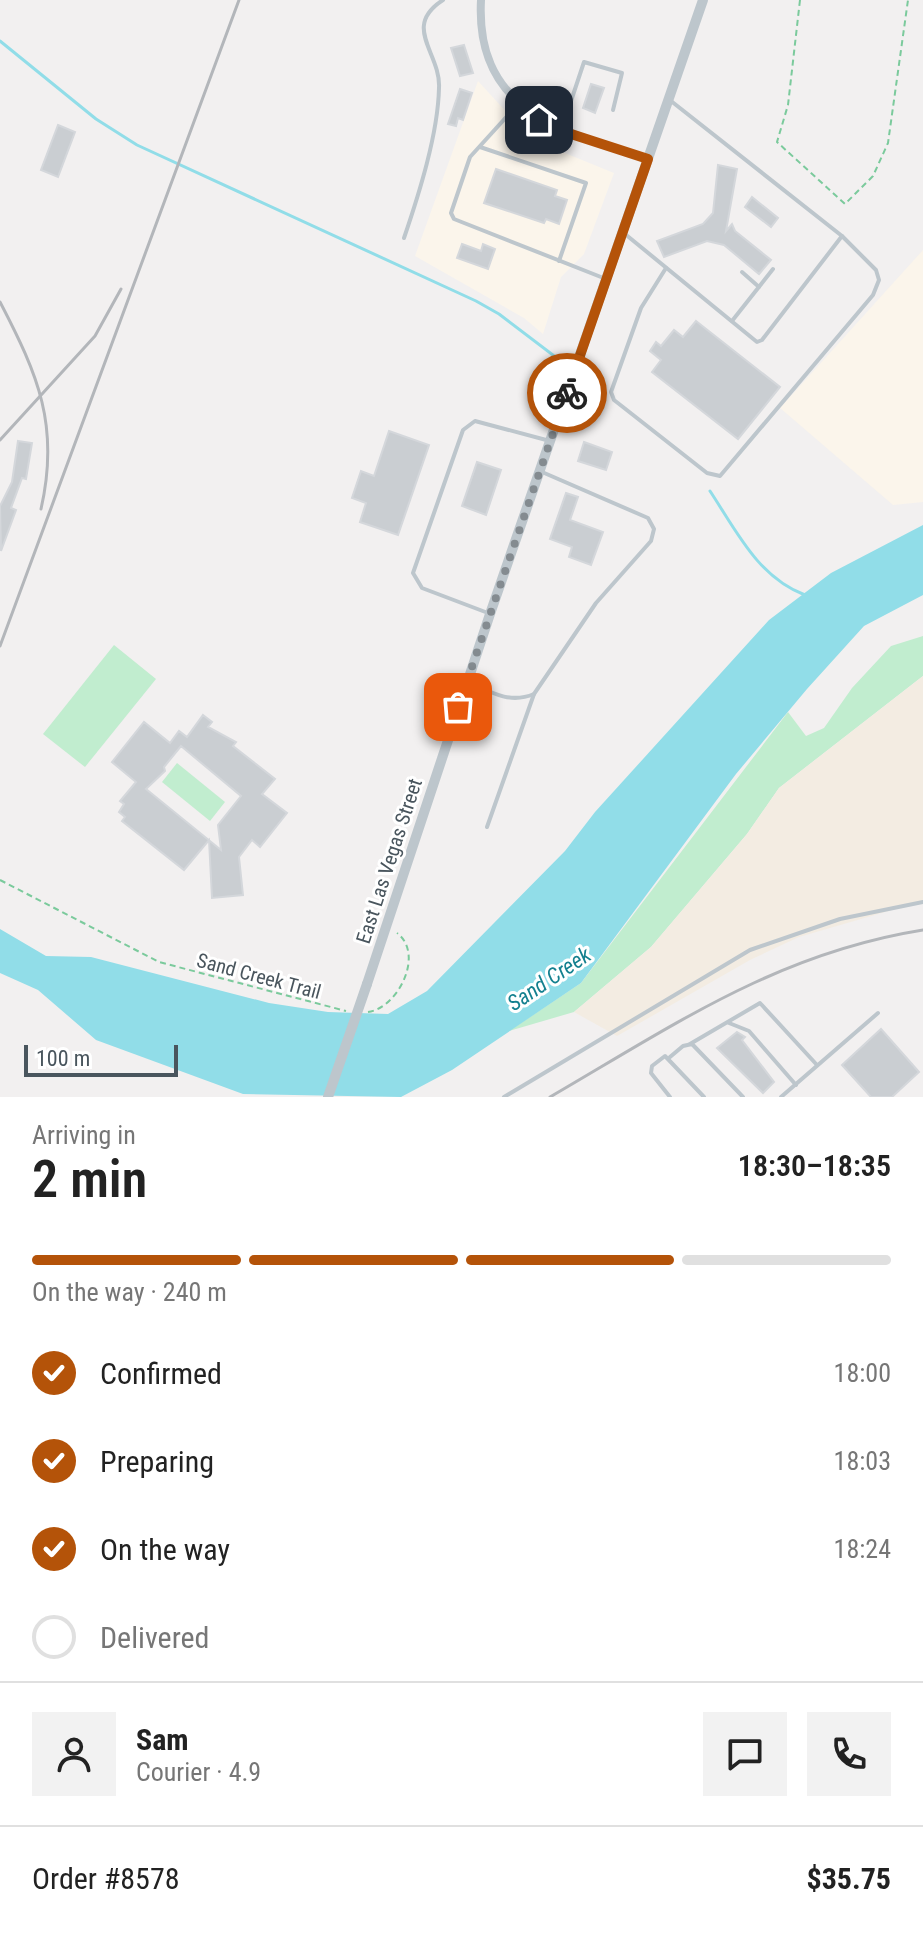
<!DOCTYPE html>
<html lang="en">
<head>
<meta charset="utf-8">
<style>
	:root { --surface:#fff; --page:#f2f2f2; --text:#222; --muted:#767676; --line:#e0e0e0; --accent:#b45309 }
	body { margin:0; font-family:"Roboto Condensed",sans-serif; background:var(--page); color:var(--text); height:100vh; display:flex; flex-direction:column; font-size:30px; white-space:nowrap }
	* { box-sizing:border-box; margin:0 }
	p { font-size:26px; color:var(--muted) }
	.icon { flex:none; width:44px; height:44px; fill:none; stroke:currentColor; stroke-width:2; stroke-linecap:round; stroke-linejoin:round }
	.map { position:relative; height:1097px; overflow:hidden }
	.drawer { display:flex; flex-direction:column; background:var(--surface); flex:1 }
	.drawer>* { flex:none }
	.scale { position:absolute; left:24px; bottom:20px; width:154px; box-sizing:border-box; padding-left:8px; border:4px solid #49555d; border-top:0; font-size:22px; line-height:28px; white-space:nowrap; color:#49555d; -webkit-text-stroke:6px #fff; paint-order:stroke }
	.pin { position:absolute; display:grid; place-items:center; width:68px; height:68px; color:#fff; margin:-34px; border-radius:16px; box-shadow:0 4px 12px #0006 }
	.courier { position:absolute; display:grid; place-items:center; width:80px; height:80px; margin:-40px; border:6px solid #b45309; border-radius:50%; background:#fff; color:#222; box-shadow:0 2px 10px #0007 }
	.headline em { font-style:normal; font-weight:600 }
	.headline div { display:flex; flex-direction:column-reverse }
	.headline { display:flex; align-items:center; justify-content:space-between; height:136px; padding:0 32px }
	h1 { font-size:52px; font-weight:600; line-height:60px }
	.bar { display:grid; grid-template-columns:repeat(4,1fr); gap:12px 8px; align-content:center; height:96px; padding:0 32px }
	.bar i { height:10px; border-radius:6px; background:var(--line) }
	.bar .current { background:var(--accent) }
	.bar p { grid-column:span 4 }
	.line { display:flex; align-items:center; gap:20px; padding:0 32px; border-top:2px solid var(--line) }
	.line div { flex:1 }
	.round { display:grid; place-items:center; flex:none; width:84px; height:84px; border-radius:0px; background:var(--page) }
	ol { padding:0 32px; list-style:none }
	li { display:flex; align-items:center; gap:24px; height:88px }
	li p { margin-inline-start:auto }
	li .icon { padding:8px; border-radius:50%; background:var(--accent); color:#fff; stroke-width:4 }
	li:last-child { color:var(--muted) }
	li i { width:44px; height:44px; border:4px solid var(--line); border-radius:50% }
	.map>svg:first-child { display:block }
</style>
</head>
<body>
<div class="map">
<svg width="923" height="1097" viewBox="0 0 923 1097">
	<rect width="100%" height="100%" fill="#f2f0f0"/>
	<g fill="#fbf5eb">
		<path d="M 478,81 L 519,126 L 555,149 L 614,173 L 584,254 L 561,277 L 543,334 L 524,318 L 415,256 Z"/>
		<path d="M 923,250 L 923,502 L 893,505 L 780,408 Z"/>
	</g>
	<g fill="#c1edcf">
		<path d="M 923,636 L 923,676 L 779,788 L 747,834 L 651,947 L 574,1012 L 509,1031 L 581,983 L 788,712 L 806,736 L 824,728 L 852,688 L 891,646 Z"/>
		<path d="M 114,645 L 156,679 L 85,767 L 43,734 Z"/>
		<path d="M 177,763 L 225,802 L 210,821 L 162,782 Z"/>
	</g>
	<path fill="#f3ece2" d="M 923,676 L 923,901 L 799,937 L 750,960 L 617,1036 L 574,1012 L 651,947 L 747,834 L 779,788 Z"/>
	<path fill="#91dde8" d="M 923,525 L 923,595 L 864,626 L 807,689 L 736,774 L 581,983 L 452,1070 L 401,1097 L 243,1094 L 96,1040 L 38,990 L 0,973 L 0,929 L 46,956 L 91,957 L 269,1003 L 328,1012 L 388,1014 L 427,991 L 565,851 L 595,812 L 769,620 L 831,573 Z"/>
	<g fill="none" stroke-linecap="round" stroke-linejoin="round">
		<g stroke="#91dde8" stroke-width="3">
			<path d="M 0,41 L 96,119 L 137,145 L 476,301 L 499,314 L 595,387"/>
			<path d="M 710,491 C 737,532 758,577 805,595"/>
		</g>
	</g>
	<g fill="#caced2" stroke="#d4d7db" stroke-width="2" fill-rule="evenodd">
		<path d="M 464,45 L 473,73 L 460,76 L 451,48 Z"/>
		<path d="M 591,84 L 604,88 L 595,113 L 583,108 Z"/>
		<path d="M 460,89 L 472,93 L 463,120 L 458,118 L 456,126 L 448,124 Z"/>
		<path d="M 58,125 L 75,132 L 58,177 L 41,170 Z"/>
		<path d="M 718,165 L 737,169 L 726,231 L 732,224 L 735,231 L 771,260 L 759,274 L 724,245 L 707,241 L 664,257 L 657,241 L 703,224 L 713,213 Z"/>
		<path d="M 496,169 L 557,190 L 555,196 L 567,200 L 559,224 L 546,219 L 544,223 L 484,203 Z"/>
		<path d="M 752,197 L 778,218 L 771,227 L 745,207 Z"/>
		<path d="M 462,244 L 481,251 L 483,244 L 495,249 L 488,269 L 457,258 Z"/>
		<path d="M 696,321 L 780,387 L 738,439 L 652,372 L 661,360 L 650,351 L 656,342 L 661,346 L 674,330 L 683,337 Z"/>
		<path d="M 389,431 L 429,445 L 398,535 L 360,522 L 366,503 L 352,498 L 361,471 L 374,476 Z"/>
		<path d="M 18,441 L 32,443 L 26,479 L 22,478 L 11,508 L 16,510 L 1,551 L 0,506 L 12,482 Z"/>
		<path d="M 584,442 L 612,452 L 606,470 L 578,461 Z"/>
		<path d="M 477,462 L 501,470 L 486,515 L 462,506 Z"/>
		<path d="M 566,493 L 578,497 L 570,520 L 603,532 L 591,565 L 569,557 L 572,547 L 550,539 Z"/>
		<path d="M 203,715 L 212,722 L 208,727 L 236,742 L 233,746 L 275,779 L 262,794 L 287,813 L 260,847 L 252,840 L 239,857 L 243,895 L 212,898 L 209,840 L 184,870 L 122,821 L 125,817 L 119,812 L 124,804 L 120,801 L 136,782 L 112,762 L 144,722 L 170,743 L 179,731 L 187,737 ZM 181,746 L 241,796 L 218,825 L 221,850 L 146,789 L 165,771 L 164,767 Z"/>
		<path d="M 881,1029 L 919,1072 L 892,1097 L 871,1097 L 842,1065 Z"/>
		<path d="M 737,1032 L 745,1037 L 742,1040 L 774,1082 L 763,1093 L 717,1048 Z"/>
	</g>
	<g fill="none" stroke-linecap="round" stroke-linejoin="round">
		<g stroke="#7bca9c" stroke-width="2" stroke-dasharray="6 4" stroke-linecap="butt">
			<path d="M 800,0 L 788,105 L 777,142 L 845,204 L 873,176 L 888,143 L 908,0"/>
			<path d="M 0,880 L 159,962 L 346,1011"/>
			<path d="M 368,1012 C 398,1008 425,954 397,933"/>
		</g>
		<g stroke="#bdc6cc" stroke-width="4">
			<path d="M 519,103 L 470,157 L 451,213 L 454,219 L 606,279"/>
			<path d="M 562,128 L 584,62 L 622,73 L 613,110"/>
			<path d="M 480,147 L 586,183 L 559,261"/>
			<path d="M 625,234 L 757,342 L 762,340 L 842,236"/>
			<path d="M 404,238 C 419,194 438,134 439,88 C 441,53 401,27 443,0"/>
			<path d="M 666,268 L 641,308 L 611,392 L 614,400 L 707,473 L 720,476 L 873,295 L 879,280 L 876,270 L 842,236 L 671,101"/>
			<path d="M 742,272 L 759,287"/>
			<path d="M 732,321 L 773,269"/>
			<path d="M 488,613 L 422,588 L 413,573 L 463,430 L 475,421 L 550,441"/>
			<path d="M 469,682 C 492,693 510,704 534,694 L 596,603 L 651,541 L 654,529 L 648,518 L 542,472"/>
			<path d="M 487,827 L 534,694"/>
			<path d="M 729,1023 L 749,1031 L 796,1085"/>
			<path d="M 690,1044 L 760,1003 L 817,1065"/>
			<path d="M 670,1057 L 683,1046 L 692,1044 L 743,1097"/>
			<path d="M 504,1097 L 750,950 L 840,919 L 923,902"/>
			<path d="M 670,1097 L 651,1073 L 652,1066 L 665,1056 L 704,1097"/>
			<path d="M 781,1097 L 878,1013"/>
		</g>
		<path stroke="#bdc6cc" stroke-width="8" d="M 481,0 C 475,112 562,131 648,159"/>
		<path stroke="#bdc6cc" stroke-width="10" d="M 367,984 L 490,614 L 703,0"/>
		<g stroke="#b3b6ba" stroke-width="3">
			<path d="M 0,302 C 38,375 60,426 41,509"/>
			<path d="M 0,440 L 95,336 L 121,289"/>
			<path d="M 0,646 L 239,0"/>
			<path d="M 550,1097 C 674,1025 778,953 923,930"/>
		</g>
		<path stroke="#bdc6cc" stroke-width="10" d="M 328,1097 L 367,984"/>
	</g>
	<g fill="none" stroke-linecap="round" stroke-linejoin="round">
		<path stroke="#848b90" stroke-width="8" stroke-dasharray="0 14.4" d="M 458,707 L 567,393"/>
		<path stroke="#b45309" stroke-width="10" d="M 539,120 L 568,133 L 648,159 L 567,393"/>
	</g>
	<g text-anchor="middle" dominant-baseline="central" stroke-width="6" stroke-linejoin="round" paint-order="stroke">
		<g font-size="20" fill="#49555d" stroke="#fff">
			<text transform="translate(389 861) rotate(-72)">East Las Vegas Street</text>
			<text transform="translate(259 976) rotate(15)">Sand Creek Trail</text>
		</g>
		<g font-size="22" font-style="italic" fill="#14808f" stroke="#fff">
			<text transform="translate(549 979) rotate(-34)">Sand Creek</text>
		</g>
	</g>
</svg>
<div class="scale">100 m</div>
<div class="pin" style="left:458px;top:707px;background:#ea580c"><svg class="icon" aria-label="bag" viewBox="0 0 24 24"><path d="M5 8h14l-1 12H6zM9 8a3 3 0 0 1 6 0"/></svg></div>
<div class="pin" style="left:539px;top:120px;background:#1f2937"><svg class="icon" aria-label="home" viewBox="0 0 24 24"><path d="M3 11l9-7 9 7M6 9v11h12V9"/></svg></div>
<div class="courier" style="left:567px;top:393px"><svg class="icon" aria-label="bike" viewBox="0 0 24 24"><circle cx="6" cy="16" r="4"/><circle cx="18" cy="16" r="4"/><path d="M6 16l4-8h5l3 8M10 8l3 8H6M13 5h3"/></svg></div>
</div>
<section class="drawer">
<div class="headline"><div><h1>2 min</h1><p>Arriving in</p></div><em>18:30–18:35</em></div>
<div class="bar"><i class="current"></i><i class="current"></i><i class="current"></i><i></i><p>On the way · 240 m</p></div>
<ol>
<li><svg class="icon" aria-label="check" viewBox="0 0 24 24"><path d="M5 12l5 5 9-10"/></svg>Confirmed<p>18:00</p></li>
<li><svg class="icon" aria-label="check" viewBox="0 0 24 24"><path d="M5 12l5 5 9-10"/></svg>Preparing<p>18:03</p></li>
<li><svg class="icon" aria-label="check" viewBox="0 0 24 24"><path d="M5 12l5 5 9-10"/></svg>On the way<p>18:24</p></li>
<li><i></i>Delivered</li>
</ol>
<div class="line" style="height:144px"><a class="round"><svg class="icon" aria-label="person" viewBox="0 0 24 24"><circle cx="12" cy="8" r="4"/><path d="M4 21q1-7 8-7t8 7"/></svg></a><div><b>Sam</b><p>Courier · 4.9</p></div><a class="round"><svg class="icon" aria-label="chat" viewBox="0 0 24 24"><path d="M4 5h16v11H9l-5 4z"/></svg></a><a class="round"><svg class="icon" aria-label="phone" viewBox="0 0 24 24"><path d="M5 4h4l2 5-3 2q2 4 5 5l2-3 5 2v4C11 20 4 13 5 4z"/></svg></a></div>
<div class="line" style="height:104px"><div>Order #8578</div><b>$35.75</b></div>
</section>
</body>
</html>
